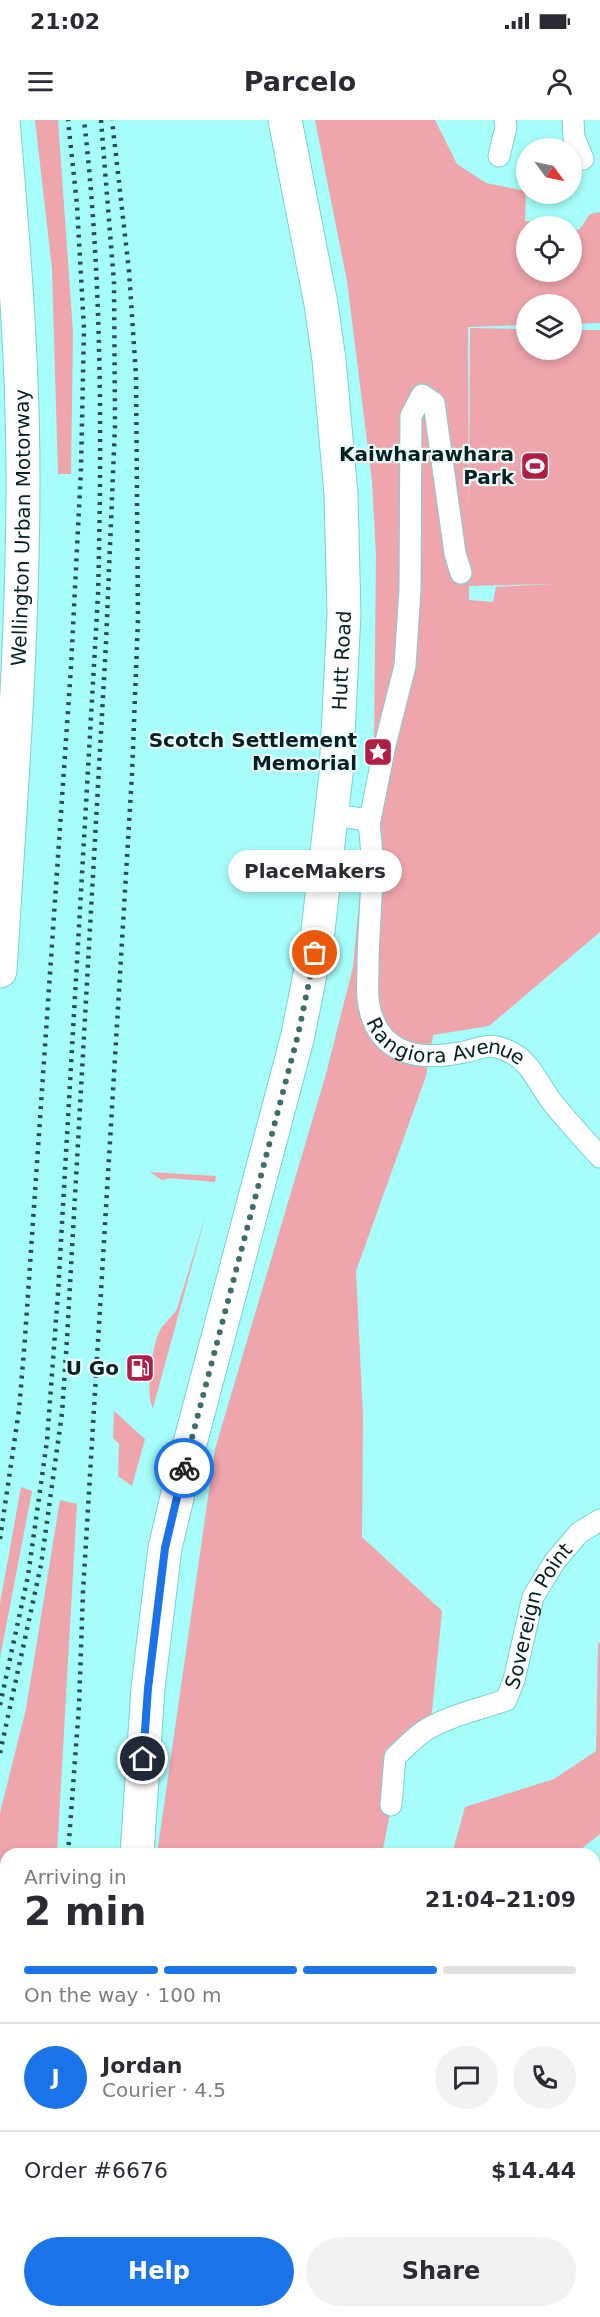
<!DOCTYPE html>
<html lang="en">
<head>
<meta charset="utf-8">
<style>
	:root { --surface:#fff; --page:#f2f2f3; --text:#2b2b33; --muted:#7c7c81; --line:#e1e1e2; --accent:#1a73e8 }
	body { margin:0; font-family:"DejaVu Sans",sans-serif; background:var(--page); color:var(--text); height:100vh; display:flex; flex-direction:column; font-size:22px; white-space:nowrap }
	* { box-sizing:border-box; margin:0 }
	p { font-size:20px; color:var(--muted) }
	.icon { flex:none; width:33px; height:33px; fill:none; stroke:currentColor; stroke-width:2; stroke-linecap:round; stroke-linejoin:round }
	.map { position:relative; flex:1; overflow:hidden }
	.drawer { position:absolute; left:0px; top:1728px; width:600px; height:470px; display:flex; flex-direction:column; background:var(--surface); border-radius:18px 18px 0 0; box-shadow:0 3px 9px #0003 }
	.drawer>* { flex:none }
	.needle { width:39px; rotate:123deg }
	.fabs { position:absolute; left:516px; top:18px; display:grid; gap:12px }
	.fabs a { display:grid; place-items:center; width:66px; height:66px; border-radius:50%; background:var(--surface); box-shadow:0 3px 9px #0003; font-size:30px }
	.pin { position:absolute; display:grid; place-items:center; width:51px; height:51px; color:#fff; margin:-26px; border:3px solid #fff; border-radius:50%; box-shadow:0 2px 6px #0007 }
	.courier { position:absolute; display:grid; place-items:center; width:60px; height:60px; margin:-30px; border:4px solid #1a73e8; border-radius:50%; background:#fff; color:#222; box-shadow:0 2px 8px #0007 }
	.bubble { position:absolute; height:42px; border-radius:21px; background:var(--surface); box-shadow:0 3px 9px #0003; font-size:20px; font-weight:800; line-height:42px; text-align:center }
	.head em { font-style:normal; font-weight:800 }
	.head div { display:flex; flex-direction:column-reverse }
	.head { display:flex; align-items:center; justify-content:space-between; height:102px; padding:0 24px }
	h1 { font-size:39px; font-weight:800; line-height:45px }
	.bar { display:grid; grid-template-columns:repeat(4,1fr); gap:9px 6px; align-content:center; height:72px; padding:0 24px }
	.bar i { height:8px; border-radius:4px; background:var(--line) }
	.bar .on { background:var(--accent) }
	.bar p { grid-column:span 4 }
	.line { display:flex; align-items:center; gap:15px; padding:0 24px; border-top:2px solid var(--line) }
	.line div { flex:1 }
	.round { display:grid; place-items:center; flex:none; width:63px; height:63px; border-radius:32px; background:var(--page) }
	.action { display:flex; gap:12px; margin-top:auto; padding:12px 24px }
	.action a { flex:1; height:69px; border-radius:36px; background:var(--accent); color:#fff; font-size:24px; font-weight:800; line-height:69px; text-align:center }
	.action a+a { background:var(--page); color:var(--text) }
	.status { display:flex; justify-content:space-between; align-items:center; height:42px; padding:0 30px; background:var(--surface); direction:ltr }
	.status svg { height:16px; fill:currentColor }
	header { display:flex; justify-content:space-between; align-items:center; height:78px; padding:0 24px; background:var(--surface); font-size:27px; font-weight:800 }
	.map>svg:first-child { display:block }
</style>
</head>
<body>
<div class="status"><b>21:02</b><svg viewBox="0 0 49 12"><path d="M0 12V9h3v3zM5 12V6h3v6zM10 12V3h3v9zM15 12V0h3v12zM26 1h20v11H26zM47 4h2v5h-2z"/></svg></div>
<header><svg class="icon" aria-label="menu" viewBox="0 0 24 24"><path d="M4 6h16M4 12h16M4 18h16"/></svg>Parcelo<svg class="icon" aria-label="person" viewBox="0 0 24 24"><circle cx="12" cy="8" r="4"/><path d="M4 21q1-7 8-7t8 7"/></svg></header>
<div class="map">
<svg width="600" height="2197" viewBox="0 0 600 2197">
	<rect width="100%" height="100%" fill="#a6fdfa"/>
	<g fill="#eea5ac" fill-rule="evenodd">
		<path d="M 35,0 L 58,0 L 73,212 L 71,354 L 58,354 L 52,149 Z"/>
		<path d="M 315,0 L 435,0 L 457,44 L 486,63 L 526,71 L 525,101 L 542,102 L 545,106 L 526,106 L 526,152 L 572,152 L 572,109 L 579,110 L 590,94 L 600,92 L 600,203 L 572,204 L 572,184 L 526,184 L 526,205 L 468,207 L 469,399 L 470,208 L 526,209 L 526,230 L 572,230 L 572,210 L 600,210 L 600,812 L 489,906 L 433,915 L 426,956 L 356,1151 L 363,1296 L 362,1417 L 442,1491 L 431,1602 L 395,1635 L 392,1683 L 382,1734 L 157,1734 L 215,1329 L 326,954 L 353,847 L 374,626 L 376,434 L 372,361 L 347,161 ZM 553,464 L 496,467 L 493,482 L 469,480 L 469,466 Z"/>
		<path d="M 150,1052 L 216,1056 L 215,1062 L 170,1058 L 162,1060 Z"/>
		<path d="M 206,1094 L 153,1288 C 145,1274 152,1228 159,1212 C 163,1204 172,1197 177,1189 Z"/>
		<path d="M 114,1291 L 145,1319 L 132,1366 L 118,1356 L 119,1324 L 113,1318 Z"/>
		<path d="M 21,1367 L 32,1371 L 0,1538 L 0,1484 Z"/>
		<path d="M 60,1380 L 77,1384 L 57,1734 L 6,1734 L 6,2192 L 31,2192 L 31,2197 L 0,2197 L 0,1693 L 26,1589 Z"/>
		<path d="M 600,1522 L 600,1714 L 575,1734 L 452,1734 L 465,1687 L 554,1659 L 596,1631 L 598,1524 Z"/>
		<path d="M 126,2192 L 225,2192 L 223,2197 L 125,2197 Z"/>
	</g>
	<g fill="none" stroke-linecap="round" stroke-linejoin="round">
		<g stroke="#7ad1ce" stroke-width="23">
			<g id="street">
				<path d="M 573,0 L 574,18 L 583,39"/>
				<path d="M 499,36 L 506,7 L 505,0"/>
				<path id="s1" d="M 333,695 L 362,699 L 369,705 C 376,752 368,800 368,847 C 368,857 367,869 368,879 C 375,934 417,942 464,932 C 482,928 489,922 508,931 C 530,940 538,964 552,982 C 567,1001 584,1019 600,1037"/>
				<path d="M 369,705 L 385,625 L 405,546 L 410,470 L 411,296 L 422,275 L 434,283 L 455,433 L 461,453"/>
				<path id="s2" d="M 391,1685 L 395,1637 C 406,1627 417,1614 431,1607 C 454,1594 481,1589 506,1580 L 514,1560 L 533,1477 L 555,1441 L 579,1413 L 600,1400"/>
				<path d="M 594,1821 L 600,1817"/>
			</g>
		</g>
		<g stroke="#7ad1ce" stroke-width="31">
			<path id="secondary" d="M 169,2192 L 170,2197"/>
		</g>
		<g stroke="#7ad1ce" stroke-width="35">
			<g id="primary">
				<path id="s3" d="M 137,1734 L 148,1568 L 165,1428 L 189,1327 L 298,915 L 317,819 L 336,654 L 344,494 L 341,374 L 329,240 L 321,184 L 285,0"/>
				<path d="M 91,2197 L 91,2192"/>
				<path d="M 117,2197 L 118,2192"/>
			</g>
		</g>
		<g stroke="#7ad1ce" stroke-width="35">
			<g id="highway">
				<path id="s4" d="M 0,851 C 10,687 23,522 23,358 C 23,238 13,119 3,0"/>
			</g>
		</g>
		<use href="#street" stroke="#fff" stroke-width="21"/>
		<use href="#secondary" stroke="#fff" stroke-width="28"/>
		<use href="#primary" stroke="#fff" stroke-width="33"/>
		<use href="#highway" stroke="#fff" stroke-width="33"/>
		<g stroke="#264f4e" stroke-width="4.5" stroke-dasharray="3 6" stroke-linecap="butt">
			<path d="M 0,1419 L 19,1290 L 25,1218 L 71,547 L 81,349 L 84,209 L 77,85 L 68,0"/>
			<path d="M 0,1585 L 28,1456 L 47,1321 L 58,1173 L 98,475 C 102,317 102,157 84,0"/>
			<path d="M 0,1633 L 41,1445 L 62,1293 L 67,1219 L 106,523 L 115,305 L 114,163 L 101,0"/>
			<path d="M 68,1734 L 79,1586 L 83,1472 L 132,654 L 138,499 L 136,256 L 129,151 L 112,0"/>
			<path d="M 42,2197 L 43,2192"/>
		</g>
	</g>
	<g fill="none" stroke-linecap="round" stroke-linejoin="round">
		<path stroke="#3d6d6c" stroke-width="6" stroke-dasharray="0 10.8" d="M 184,1348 L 298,915 L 315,833"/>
		<path stroke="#1a73e8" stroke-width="8" d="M 143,1639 L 148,1568 L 165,1428 L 184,1348"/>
	</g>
	<defs>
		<g id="stadium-square" transform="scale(1.5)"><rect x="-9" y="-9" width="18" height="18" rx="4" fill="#b11e45" stroke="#ecfcfb"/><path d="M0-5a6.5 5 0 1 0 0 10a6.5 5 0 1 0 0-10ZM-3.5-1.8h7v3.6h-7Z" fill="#fff"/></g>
		<g id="sight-square" transform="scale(1.5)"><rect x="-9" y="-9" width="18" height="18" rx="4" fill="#b11e45" stroke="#ecfcfb"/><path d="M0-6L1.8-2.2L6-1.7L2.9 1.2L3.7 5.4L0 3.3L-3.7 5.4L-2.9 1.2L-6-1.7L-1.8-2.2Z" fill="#fff"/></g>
		<g id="fuel-square" transform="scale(1.5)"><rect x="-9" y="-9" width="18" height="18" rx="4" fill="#b11e45" stroke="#ecfcfb"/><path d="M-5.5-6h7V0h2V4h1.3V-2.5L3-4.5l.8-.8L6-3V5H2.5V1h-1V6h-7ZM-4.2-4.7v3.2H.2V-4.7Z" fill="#fff"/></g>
	</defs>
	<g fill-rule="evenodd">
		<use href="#stadium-square" x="535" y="346"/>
		<use href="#sight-square" x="378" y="632"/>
		<use href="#fuel-square" x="140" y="1248"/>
	</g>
	<g text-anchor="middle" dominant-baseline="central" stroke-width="4.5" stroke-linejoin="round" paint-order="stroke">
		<g font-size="20" font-weight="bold" fill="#042020" stroke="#ecfcfb" text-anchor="end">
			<text x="514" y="334">Kaiwharawhara<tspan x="514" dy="23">Park</tspan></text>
			<text x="357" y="620">Scotch Settlement<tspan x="357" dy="23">Memorial</tspan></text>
			<text x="119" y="1248">U Go</text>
		</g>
		<g font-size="20" fill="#042020" stroke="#ecfcfb">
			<text stroke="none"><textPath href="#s4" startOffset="444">Wellington Urban Motorway</textPath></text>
			<text stroke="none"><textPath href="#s3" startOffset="1215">Hutt Road</textPath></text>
			<text stroke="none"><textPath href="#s1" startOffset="318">Rangiora Avenue</textPath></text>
			<text stroke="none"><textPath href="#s2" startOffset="266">Sovereign Point</textPath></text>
		</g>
	</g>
</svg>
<div class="fabs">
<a><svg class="needle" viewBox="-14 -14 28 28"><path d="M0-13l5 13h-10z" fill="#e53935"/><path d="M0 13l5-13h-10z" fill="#7c7c81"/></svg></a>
<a><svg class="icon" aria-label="locate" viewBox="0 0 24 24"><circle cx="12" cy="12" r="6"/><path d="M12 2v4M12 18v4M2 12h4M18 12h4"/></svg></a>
<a><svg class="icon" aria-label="layers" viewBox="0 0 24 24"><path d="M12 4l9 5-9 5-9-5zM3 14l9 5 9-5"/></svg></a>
</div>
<div class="pin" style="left:315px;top:833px;background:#ea580c"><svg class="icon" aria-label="bag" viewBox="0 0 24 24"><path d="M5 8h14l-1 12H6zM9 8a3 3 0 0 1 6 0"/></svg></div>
<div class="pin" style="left:143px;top:1639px;background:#1f2937"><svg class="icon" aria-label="home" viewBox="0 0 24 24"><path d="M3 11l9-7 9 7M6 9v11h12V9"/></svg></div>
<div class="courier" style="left:184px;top:1348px"><svg class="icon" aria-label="bike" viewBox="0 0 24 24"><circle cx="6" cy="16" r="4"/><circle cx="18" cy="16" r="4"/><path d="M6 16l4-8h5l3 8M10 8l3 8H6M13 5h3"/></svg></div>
<div class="bubble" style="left:228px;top:730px;width:174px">PlaceMakers</div>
<section class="drawer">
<div class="head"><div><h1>2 min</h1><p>Arriving in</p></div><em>21:04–21:09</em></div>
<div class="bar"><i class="on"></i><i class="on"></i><i class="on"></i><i></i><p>On the way · 100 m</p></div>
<div class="line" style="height:108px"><b class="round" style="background:var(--accent);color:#fff">J</b><div><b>Jordan</b><p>Courier · 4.5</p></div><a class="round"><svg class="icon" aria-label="chat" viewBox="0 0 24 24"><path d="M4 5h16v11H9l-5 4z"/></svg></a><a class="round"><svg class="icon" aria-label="phone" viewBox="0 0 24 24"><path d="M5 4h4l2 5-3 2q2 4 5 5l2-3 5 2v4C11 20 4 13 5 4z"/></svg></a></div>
<div class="line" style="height:78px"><div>Order #6676</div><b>$14.44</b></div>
<div class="action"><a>Help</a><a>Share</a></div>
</section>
</div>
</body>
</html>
